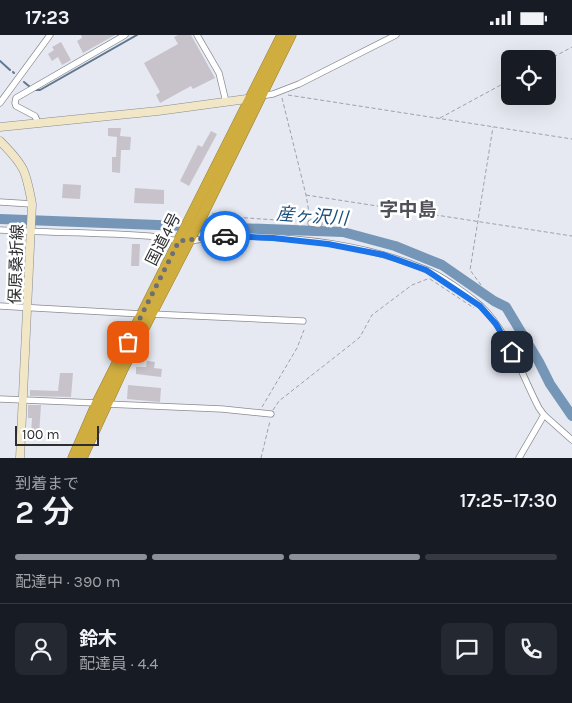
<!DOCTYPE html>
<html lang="ja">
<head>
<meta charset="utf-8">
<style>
	:root { --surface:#171b24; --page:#242831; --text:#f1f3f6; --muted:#9ea1a6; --line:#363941; --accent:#8c9099 }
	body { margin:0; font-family:Karla,"Noto Sans JP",sans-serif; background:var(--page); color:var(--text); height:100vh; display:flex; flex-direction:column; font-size:19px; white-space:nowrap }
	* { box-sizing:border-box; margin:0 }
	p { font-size:16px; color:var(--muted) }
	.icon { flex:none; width:28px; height:28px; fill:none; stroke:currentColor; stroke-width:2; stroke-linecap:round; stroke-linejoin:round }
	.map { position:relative; height:423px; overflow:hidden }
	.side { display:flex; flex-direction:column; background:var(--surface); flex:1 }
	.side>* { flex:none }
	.tools { position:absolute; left:501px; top:15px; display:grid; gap:10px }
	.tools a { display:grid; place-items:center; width:55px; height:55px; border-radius:8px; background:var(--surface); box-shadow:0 5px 20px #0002; font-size:25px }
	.scale { position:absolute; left:15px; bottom:12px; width:84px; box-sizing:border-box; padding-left:5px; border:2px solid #2c2e31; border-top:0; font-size:14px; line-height:18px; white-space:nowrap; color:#2c2e31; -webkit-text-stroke:4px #fff; paint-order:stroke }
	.pin { position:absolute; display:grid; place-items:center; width:42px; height:42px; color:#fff; margin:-21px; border-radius:10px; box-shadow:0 2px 8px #0006 }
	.courier { position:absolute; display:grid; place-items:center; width:50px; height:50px; margin:-25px; border:4px solid #1a73e8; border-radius:50%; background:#fff; color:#222; box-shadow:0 1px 6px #0007 }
	.head em { font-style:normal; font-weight:600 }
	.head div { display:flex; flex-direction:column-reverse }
	.head { display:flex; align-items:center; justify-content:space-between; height:85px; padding:0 15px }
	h1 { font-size:32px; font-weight:600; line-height:38px }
	.bar { display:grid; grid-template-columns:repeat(4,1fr); gap:8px 5px; align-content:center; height:60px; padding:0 15px }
	.bar i { height:6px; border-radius:4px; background:var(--line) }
	.bar .on { background:var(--accent) }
	.bar p { grid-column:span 4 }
	.line { display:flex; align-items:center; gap:12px; padding:0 15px; border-top:1px solid var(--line) }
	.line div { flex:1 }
	.round { display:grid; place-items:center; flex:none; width:52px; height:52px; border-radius:8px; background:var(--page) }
	.status { display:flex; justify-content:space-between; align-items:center; height:35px; padding:0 25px; background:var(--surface); direction:ltr }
	.status svg { height:14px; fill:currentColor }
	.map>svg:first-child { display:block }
</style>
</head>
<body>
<div class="status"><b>17:23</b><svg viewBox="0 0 49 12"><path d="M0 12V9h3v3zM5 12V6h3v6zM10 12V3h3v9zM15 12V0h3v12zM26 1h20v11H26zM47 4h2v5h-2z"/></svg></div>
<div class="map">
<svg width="572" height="423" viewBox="0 0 572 423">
	<rect width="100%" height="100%" fill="#e6e9f1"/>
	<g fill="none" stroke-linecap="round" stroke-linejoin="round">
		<g stroke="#5f778f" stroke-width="2">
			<path d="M 0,26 L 10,35"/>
			<path d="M 13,37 L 14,38"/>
			<path d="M 24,47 L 30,52"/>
			<path d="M 34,55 L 40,55 L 137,0"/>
		</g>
		<path stroke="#7596b7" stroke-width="10" d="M 0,184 L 343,197 L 395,211 L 442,230 L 494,266 L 506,272 L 539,327 L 550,349 L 572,381"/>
	</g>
	<g fill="#c8c3ca">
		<path d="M 81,0 L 115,0 L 83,18 L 77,6 L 82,3 Z"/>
		<path d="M 178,0 L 191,0 L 215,43 L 193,54 L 191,51 L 160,68 L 156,60 L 160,57 L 144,28 L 178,9 L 174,2 Z"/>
		<path d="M 61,7 L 71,25 L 62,30 L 58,22 L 52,26 L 48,19 L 54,15 L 52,12 Z"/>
		<path d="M 108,93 L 121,93 L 120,101 L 131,102 L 130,115 L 121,115 L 120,138 L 112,137 L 112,122 L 116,122 L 117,102 L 108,101 Z"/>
		<path d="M 211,96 L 217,99 L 189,151 L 180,146 L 198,110 L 202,112 Z"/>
		<path d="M 63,149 L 81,150 L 80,164 L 62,163 Z"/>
		<path d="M 135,153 L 164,155 L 164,169 L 134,168 Z"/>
		<path d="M 132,209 L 140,209 L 139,231 L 131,231 Z"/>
		<path d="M 147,326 L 155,327 L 154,333 L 162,334 L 161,342 L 136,339 L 136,332 L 146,332 Z"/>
		<path d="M 60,338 L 73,338 L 71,362 L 30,361 L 30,355 L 58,356 Z"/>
		<path d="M 128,350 L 161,353 L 160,367 L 127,364 Z"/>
		<path d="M 28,370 L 41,370 L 39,400 L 31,400 L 32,383 L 28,383 Z"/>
	</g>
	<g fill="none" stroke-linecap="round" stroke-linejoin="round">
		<g stroke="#888b92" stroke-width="7">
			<g id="street">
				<path d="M 197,0 L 219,38 L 226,67"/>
				<path d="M 260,61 L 273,59 L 299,49 L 396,0"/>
				<path d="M 0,68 L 50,0"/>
				<path d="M 38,88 L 35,81 L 16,71 L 15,68 L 16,63 L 125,0"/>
				<path d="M 0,167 L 32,169"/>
				<path d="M 311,188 L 319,189"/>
				<path d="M 0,195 C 49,198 99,197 148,201 C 160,202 173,206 185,206 C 199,206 213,201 227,201 C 293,201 366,209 427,235 C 442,241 468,260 481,271 C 508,296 522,341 539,373 L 544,380 L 572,405"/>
				<path d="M 0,271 L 142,279"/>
				<path d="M 151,279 L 303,286"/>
				<path d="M 0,364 L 97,368"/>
				<path d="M 106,369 L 222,374 L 271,379"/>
				<path d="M 519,423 L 544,380"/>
			</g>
		</g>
		<g stroke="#888b92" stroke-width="9">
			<g id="secondary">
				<path d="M 0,92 L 158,76 L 254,63"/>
				<path d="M 0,106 C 25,131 26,136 32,169 L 20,423"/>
			</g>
		</g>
		<g stroke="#97813a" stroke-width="11">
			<g id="highway">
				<path d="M 73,423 L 97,368 L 282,0"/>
				<path d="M 82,423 L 123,334 L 202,181 L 291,0"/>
			</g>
		</g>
		<g stroke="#9ea1a7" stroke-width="1" stroke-dasharray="4 2.5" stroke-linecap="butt">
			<path d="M 548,25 L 572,12"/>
			<path d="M 288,60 L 572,104"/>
			<path d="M 282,63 L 306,160 L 310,183"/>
			<path d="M 440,83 L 510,45"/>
			<path d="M 306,160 L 572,201"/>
			<path d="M 212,178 L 219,181 L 305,187"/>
			<path d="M 430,244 L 474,273"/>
			<path d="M 481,250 L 470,235 L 493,92"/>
			<path d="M 262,372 L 297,313 L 304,295"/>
			<path d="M 273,375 L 279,366 L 354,307 L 360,302 L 372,280 L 412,250 L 430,243"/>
			<path d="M 261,423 L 270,386"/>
		</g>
		<use href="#street" stroke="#fff" stroke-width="5.5"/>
		<use href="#secondary" stroke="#f1e6c5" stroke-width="8"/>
		<use href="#highway" stroke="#d0ad3f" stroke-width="10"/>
	</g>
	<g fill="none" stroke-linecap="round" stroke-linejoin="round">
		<path stroke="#6d6f74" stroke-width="5" stroke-dasharray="0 9" d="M 128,307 L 179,206 L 225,201"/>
		<path stroke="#1a73e8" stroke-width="6" d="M 225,201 L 273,203 L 328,209 L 384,220 L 426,235 L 480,271 L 496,289 L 512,317"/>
	</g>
	<g text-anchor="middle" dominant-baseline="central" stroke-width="5" stroke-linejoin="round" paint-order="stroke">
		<g font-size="16" fill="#2c2e31" stroke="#fff">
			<text transform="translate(163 204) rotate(-63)">国道4号</text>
			<text transform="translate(16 229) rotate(-88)">保原桑折線</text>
		</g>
		<g font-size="18" font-style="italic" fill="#1b4f7b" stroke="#fff">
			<text transform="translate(312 181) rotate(4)">産ヶ沢川</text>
		</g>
		<g font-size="19" font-weight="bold" fill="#4e5157" stroke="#fff">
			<text x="408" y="175">字中島</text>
		</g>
	</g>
</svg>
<div class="tools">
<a><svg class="icon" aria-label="locate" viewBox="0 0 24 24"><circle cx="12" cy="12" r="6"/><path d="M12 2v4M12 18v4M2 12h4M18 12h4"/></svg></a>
</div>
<div class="scale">100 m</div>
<div class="pin" style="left:128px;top:307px;background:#ea580c"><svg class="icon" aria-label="bag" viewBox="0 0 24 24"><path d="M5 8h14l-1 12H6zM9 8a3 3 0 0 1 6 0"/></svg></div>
<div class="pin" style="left:512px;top:317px;background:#1f2937"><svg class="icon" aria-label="home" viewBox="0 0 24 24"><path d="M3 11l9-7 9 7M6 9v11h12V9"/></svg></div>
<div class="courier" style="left:225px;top:201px"><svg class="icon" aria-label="car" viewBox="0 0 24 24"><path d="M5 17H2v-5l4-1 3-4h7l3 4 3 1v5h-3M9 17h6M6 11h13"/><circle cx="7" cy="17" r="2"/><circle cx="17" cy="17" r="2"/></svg></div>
</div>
<section class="side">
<div class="head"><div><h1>2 分</h1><p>到着まで</p></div><em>17:25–17:30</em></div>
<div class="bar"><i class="on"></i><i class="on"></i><i class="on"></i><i></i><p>配達中 · 390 m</p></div>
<div class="line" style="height:90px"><a class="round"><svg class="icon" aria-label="person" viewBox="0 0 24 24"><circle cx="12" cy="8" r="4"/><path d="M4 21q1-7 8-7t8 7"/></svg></a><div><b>鈴木</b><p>配達員 · 4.4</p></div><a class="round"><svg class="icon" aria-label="chat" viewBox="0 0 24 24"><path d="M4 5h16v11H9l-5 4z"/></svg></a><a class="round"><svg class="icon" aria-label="phone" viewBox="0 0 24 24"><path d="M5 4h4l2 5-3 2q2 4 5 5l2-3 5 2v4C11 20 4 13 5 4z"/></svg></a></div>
</section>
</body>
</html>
